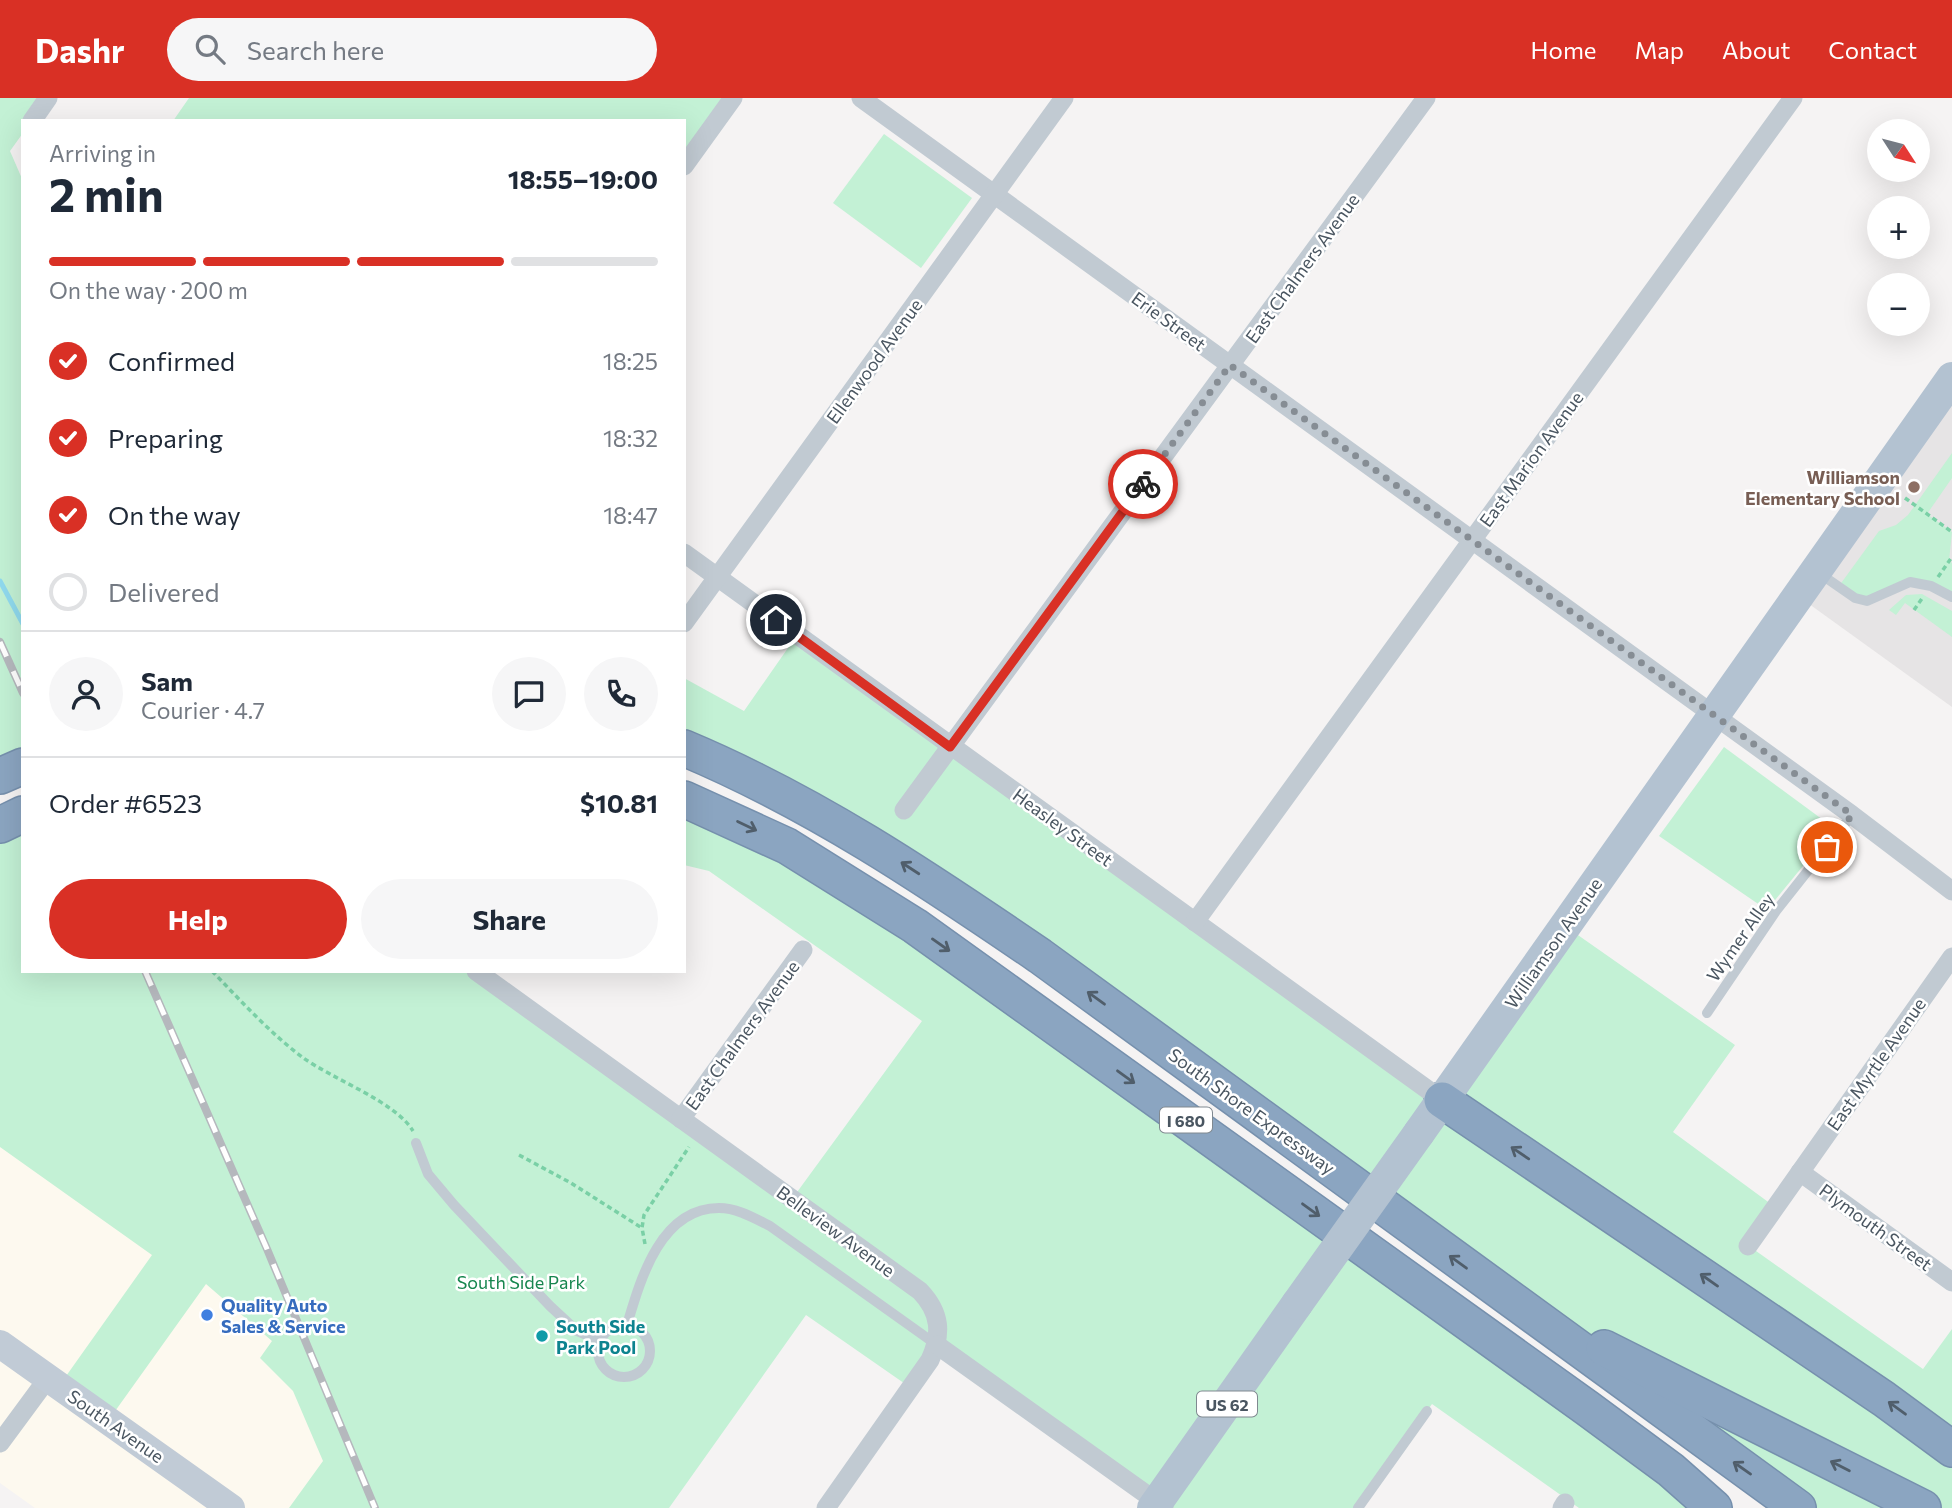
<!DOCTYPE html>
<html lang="en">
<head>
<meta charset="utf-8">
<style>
	:root { --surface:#fff; --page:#f6f6f7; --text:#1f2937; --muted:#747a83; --line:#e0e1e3; --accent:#d93025 }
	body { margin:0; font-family:Commissioner,sans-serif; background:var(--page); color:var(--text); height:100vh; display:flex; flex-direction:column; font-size:26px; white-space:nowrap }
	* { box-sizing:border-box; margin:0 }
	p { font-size:23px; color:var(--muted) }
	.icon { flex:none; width:38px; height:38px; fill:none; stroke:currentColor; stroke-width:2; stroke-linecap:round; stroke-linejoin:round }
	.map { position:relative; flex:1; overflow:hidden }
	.drawer { position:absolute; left:21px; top:21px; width:665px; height:854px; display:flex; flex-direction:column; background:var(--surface); border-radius:0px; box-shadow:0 7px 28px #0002 }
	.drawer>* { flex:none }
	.needle { width:46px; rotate:126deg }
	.controls { position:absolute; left:1867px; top:21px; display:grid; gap:14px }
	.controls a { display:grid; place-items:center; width:63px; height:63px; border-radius:50%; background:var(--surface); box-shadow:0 7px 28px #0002; font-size:35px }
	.pin { position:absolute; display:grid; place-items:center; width:60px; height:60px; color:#fff; margin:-30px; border:4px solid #fff; border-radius:50%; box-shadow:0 2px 7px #0007 }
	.courier { position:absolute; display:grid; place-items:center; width:70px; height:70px; margin:-35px; border:5px solid #d93025; border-radius:50%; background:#fff; color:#222; box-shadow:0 2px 9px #0007 }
	.summary em { font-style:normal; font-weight:700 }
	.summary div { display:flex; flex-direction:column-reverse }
	.summary { display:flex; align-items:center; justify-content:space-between; height:119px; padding:0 28px }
	h1 { font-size:46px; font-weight:700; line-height:52px }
	.bar { display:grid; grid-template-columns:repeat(4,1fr); gap:10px 7px; align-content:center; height:84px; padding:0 28px }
	.bar i { height:9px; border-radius:5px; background:var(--line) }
	.bar .selected { background:var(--accent) }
	.bar p { grid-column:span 4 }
	.line { display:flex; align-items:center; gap:18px; padding:0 28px; border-top:2px solid var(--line) }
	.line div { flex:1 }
	.round { display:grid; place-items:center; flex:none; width:74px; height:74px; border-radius:37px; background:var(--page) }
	ol { padding:0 28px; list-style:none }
	li { display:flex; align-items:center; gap:21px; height:77px }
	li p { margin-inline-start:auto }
	li .icon { padding:7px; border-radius:50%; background:var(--accent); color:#fff; stroke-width:4 }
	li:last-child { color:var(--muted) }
	li i { width:38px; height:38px; border:4px solid var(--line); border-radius:50% }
	.cta { display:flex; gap:14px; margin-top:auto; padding:14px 28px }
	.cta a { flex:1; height:80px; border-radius:42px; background:var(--accent); color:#fff; font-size:28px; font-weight:700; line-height:80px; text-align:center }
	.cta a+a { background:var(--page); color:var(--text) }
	header { display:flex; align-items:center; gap:42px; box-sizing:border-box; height:98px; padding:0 35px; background:var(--accent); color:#fff }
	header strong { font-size:33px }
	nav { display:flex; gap:38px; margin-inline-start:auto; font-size:24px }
	.search { width:490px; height:63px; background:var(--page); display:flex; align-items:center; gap:18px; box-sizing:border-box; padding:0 24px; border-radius:38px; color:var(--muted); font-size:26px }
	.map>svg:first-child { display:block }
</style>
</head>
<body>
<header>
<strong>Dashr</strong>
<div class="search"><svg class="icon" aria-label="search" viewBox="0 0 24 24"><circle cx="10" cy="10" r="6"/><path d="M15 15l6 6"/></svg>Search here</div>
<nav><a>Home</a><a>Map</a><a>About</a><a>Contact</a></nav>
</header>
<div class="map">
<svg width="1952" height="1410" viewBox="0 0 1952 1410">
	<rect width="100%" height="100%" fill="#f5f3f3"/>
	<path fill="#fdf9ef" d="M 0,1019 L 306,1245 L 372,1410 L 35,1410 L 0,1385 Z"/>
	<path fill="#e6e4e5" d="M 1952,279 L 1952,609 L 1798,498 Z"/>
	<g fill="#c3f1d5">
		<path d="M 0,0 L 48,0 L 23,23 L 23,35 L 10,53 L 23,83 L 23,652 L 0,659 Z"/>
		<path d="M 189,0 L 733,0 L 684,68 L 684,23 L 173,23 Z"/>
		<path d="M 884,36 L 972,100 L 921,170 L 833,105 Z"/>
		<path d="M 1952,355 L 1952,380 L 1927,416 L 1952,434 L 1949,463 L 1952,465 L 1952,499 L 1922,485 L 1867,503 L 1839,488 L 1879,433 L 1896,427 L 1908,417 Z"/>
		<path d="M 1922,496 L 1952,513 L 1952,539 L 1905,505 L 1896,517 L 1889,512 L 1906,497 Z"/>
		<path d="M 797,537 L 1442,1002 L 1565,828 L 1735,947 L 1673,1034 L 1775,1109 L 1749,1148 L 1923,1271 L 1952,1231 L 1952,1410 L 1798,1410 L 1040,858 L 684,650 L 684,580 L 744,613 Z"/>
		<path d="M 1724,649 L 1834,730 L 1767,812 L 1659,738 Z"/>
		<path d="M 684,701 L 742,726 L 1724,1410 L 1579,1410 L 1432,1306 L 1358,1410 L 1165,1410 L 937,1247 L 911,1290 L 806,1217 L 669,1410 L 289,1410 L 323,1363 L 293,1293 L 260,1260 L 272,1243 L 206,1186 L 108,1323 L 59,1288 L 152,1157 L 0,1049 L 0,727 L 23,716 L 23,873 L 476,873 L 792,1101 L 922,923 L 709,773 L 684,767 Z"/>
	</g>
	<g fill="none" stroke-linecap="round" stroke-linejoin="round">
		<path stroke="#90daee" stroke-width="5" d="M 0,483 L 23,526"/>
		<g stroke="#7690ad" stroke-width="38">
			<g id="highway">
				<path d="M 684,650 C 813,704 926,780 1040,858 L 1798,1410"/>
				<path d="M 0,678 L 23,668"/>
				<path d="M 684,701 L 787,748 L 915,828 L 1587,1310 L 1671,1372 L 1714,1410"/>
				<path d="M 0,727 L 23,716"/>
				<path d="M 1442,1002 L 1884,1301 L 1952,1351"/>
				<path d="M 1604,1250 L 1923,1410"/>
			</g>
		</g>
		<g stroke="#7ad0a6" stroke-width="3.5" stroke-dasharray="5 3.5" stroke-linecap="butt">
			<path d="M 1905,400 L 1952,434"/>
			<path d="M 1938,479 L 1952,459"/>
			<path d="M 1914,512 L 1923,499"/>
			<path d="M 212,873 C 241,903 269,934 302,959 C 332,981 396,1004 413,1033"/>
			<path d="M 519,1057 L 571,1085 L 642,1130"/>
			<path d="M 645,1146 L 642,1130 L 644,1117 L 689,1049"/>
		</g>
		<g stroke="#c1cad2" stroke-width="10">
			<path d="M 1819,475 L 1855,500 L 1867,503 L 1910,484 L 1931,488 L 1952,499"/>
			<path d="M 1707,915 L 1776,813 L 1852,717"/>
			<path d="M 416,1045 L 428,1076 L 454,1107 L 550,1208 L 577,1233 L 600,1243"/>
			<path d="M 627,1227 C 640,1183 660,1110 719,1110 C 737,1110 754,1120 770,1128 L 937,1247"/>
			<circle cx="624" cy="1253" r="26"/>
			<path d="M 1358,1410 L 1427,1313"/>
		</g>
		<g stroke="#c1cad2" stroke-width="19">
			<path d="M 861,0 L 1852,717 L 1952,793"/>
			<path d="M 32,23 L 48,0"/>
			<path d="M 684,68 L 733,0"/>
			<path d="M 684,455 L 1442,1002"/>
			<path d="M 684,525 L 1064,0"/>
			<path d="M 904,712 L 1426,0"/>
			<path d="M 1195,824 L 1793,0"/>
			<path d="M 476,873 L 920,1193 C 941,1215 942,1236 930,1262 L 826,1410"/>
			<path d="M 681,1021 L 803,852"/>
			<path d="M 1800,1074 L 1952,1184"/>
			<path d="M 1748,1148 L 1952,859"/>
			<path d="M 937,1247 L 1164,1409"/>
			<path d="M 0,1345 L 48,1280"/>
			<path d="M 1562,1410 L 1565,1405"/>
		</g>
		<path stroke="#c1cbd6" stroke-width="28" d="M 0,1246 L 231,1410"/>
		<g stroke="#b3c2d1" stroke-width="32">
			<path d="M 1419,1035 L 1952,280"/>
			<path d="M 1153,1410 L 1297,1206"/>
		</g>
		<use href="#highway" stroke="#8ba5c1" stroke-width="35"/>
		<g stroke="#b5b8bd" stroke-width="8">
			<g id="rail">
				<path d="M 0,544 L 23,595"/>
				<path d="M 145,873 L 267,1151 L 375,1410"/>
			</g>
		</g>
		<use href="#rail" stroke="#fff" stroke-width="5" stroke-dasharray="16" stroke-linecap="butt"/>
		<path stroke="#b3c2d1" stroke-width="32" d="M 1297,1206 L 1419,1035"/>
	</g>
	<defs><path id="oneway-shaft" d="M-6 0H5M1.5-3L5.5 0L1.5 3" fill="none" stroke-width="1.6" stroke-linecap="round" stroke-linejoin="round" transform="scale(1.75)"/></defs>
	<g stroke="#505e6b">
		<use href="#oneway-shaft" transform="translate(747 728) rotate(26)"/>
		<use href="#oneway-shaft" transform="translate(910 770) rotate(-147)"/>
		<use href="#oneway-shaft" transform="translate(941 847) rotate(35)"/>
		<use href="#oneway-shaft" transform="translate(1096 900) rotate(-144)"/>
		<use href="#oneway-shaft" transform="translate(1126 979) rotate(36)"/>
		<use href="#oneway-shaft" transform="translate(1520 1055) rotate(-146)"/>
		<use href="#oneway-shaft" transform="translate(1311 1112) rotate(36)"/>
		<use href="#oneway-shaft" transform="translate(1458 1164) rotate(-144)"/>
		<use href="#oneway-shaft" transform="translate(1709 1182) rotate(-145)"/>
		<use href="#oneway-shaft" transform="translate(1897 1310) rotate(-144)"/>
		<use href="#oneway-shaft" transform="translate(1840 1368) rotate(-153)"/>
		<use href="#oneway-shaft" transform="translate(1742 1370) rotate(-145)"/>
	</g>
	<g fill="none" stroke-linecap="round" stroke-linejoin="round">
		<path stroke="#868d94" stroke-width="7" stroke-dasharray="0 12.6" d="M 1143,386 L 1230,267 L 1852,717 L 1827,749"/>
		<path stroke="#d93025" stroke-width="9" d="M 776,522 L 950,649 L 1143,386"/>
	</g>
	<circle fill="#8d6e63" stroke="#fff" stroke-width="2.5" cx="1914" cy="389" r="7"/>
	<circle fill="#3f7fe0" stroke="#fff" stroke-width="2.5" cx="207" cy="1217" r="7"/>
	<circle fill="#0f9aa8" stroke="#fff" stroke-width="2.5" cx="542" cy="1238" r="7"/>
	<g text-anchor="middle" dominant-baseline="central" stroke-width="5" stroke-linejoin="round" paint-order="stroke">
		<g fill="#fff" stroke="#808990" stroke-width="2">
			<rect x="1160" y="1009.5" width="52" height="25" rx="5"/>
			<rect x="1197" y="1293.5" width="60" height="25" rx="5"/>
		</g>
		<g font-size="16" font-weight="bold" fill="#4a5661">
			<text x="1186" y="1022">I 680</text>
			<text x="1227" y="1306">US 62</text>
		</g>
		<g font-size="18" fill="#4a5661" stroke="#fff">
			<text transform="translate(1302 170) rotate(-54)">East Chalmers Avenue</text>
			<text transform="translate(1169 223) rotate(36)">Erie Street</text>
			<text transform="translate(874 263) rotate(-54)">Ellenwood Avenue</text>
			<text transform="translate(1531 361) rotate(-54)">East Marion Avenue</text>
			<text transform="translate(1063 729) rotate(36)">Heasley Street</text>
			<text transform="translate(1740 839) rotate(-55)">Wymer Alley</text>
			<text transform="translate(1553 845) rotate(-55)">Williamson Avenue</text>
			<text transform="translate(742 937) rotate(-54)">East Chalmers Avenue</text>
			<text transform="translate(1876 966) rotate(-55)">East Myrtle Avenue</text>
			<text transform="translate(1252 1013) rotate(36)">South Shore Expressway</text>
			<text transform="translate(1876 1129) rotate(36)">Plymouth Street</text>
			<text transform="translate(836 1133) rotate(36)">Belleview Avenue</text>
			<text transform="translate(116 1328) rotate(35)">South Avenue</text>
		</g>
		<g font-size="18" font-weight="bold" fill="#785e54" stroke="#fff" text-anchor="end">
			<text x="1900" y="379">Williamson<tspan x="1900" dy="21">Elementary School</tspan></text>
		</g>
		<g font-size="18" fill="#17864f" stroke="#fff">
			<text x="521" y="1184">South Side Park</text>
		</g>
		<g font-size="18" font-weight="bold" fill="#366cbe" stroke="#fff" text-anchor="start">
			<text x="221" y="1207">Quality Auto<tspan x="221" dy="21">Sales &amp; Service</tspan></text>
		</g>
		<g font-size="18" font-weight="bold" fill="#0d838f" stroke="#fff" text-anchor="start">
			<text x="556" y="1228">South Side<tspan x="556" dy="21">Park Pool</tspan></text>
		</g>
	</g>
</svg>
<div class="controls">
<a><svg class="needle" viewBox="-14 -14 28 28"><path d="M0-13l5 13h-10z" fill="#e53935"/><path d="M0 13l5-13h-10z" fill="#747a83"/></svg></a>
<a>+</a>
<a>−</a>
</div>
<div class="pin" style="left:1827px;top:749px;background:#ea580c"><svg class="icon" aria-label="bag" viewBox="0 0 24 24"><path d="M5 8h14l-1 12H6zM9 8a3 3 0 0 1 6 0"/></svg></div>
<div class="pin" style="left:776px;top:522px;background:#1f2937"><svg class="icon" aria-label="home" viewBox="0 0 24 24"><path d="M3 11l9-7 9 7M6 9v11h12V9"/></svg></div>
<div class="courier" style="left:1143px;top:386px"><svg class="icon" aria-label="bike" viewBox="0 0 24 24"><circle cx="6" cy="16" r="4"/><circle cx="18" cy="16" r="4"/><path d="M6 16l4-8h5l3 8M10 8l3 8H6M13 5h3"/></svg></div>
<section class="drawer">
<div class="summary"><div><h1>2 min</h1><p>Arriving in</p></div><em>18:55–19:00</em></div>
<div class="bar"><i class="selected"></i><i class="selected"></i><i class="selected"></i><i></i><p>On the way · 200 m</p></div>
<ol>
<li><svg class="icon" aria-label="check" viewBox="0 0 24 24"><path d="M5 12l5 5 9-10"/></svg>Confirmed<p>18:25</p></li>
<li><svg class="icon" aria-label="check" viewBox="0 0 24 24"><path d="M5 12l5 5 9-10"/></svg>Preparing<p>18:32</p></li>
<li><svg class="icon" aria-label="check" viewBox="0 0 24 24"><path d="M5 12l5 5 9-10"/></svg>On the way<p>18:47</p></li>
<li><i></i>Delivered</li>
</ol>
<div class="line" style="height:126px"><a class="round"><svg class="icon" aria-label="person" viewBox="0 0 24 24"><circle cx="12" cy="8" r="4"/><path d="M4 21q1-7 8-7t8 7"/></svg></a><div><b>Sam</b><p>Courier · 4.7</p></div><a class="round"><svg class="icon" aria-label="chat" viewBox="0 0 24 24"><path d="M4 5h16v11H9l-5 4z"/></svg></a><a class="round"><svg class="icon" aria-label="phone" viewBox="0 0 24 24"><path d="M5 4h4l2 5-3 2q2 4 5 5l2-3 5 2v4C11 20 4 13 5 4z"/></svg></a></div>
<div class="line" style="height:91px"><div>Order #6523</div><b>$10.81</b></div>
<div class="cta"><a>Help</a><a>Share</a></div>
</section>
</div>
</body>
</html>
